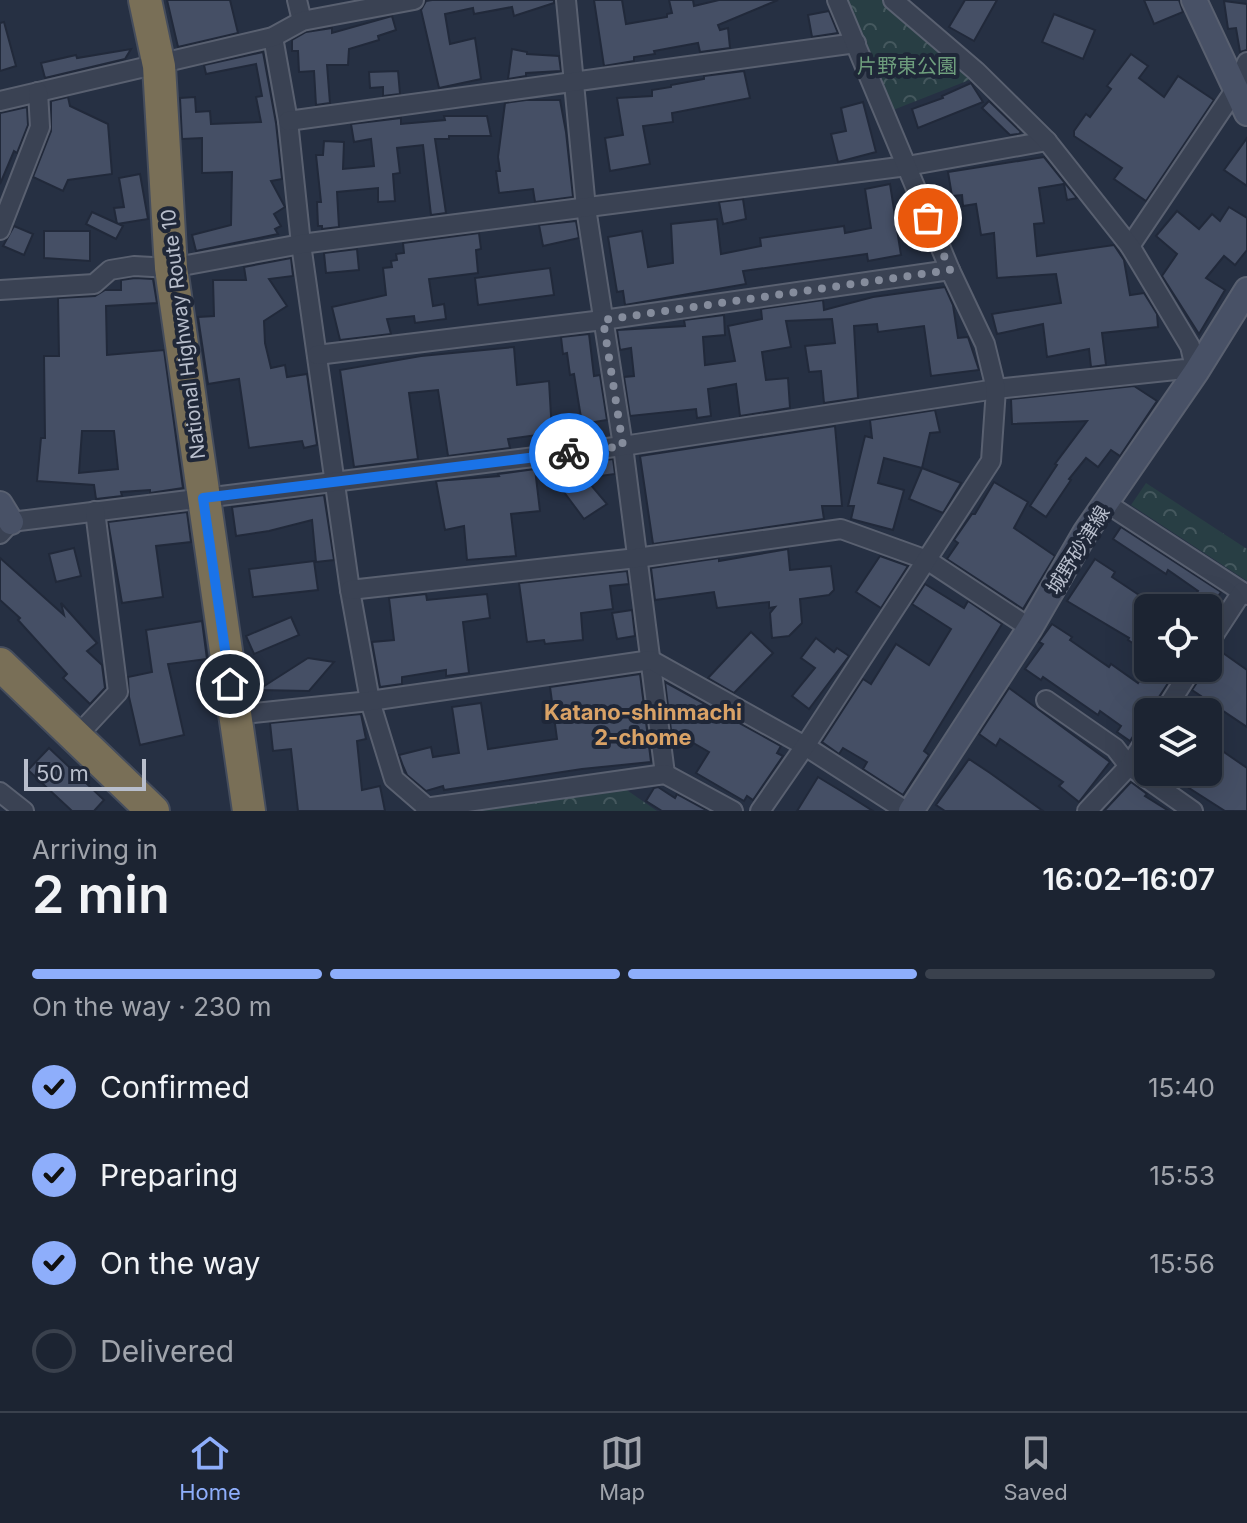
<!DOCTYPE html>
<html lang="en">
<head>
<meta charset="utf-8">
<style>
	:root { --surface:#1c2432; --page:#29303e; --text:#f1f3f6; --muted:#a0a4ac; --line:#3a414d; --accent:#8eaefb }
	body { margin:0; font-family:Inter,"Noto Sans JP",sans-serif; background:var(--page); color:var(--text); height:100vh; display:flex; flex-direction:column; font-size:30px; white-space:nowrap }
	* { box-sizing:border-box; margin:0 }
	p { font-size:26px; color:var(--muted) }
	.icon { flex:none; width:44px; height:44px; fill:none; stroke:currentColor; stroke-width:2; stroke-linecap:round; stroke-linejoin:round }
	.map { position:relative; height:811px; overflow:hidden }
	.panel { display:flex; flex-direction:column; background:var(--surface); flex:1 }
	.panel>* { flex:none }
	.tools { position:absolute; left:1134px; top:594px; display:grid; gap:16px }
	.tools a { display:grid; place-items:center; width:88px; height:88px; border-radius:12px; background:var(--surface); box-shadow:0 8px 32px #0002,0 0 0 2px var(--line); font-size:40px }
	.scale { position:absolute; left:24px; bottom:20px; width:122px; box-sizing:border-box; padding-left:8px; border:4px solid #b8becc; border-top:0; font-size:22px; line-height:28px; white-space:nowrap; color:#b8becc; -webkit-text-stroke:6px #1f2738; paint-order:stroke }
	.pin { position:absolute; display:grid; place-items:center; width:68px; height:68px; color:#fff; margin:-34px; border:4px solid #fff; border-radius:50%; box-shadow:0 2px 8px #0007 }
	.courier { position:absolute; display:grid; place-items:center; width:80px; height:80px; margin:-40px; border:6px solid #1a73e8; border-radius:50%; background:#fff; color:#222; box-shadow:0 2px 10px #0007 }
	.head em { font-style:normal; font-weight:600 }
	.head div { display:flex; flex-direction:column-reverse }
	.head { display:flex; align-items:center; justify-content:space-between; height:136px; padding:0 32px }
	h1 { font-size:52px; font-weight:600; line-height:60px }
	.bar { display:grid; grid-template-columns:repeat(4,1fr); gap:12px 8px; align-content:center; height:96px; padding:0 32px }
	.bar i { height:10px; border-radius:6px; background:var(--line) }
	.bar .on { background:var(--accent) }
	.bar p { grid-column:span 4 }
	ol { padding:0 32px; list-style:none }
	li { display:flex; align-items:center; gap:24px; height:88px }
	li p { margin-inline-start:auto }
	li .icon { padding:8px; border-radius:50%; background:var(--accent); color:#111; stroke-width:4 }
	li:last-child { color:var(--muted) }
	li i { width:44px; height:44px; border:4px solid var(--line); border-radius:50% }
	.tab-bar { display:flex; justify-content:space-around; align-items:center; height:112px; border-top:2px solid var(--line); background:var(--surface); font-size:22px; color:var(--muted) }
	.tab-bar a { display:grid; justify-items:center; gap:4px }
	.tab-bar .on { color:var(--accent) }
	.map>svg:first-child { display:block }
</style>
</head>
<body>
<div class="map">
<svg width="1247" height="811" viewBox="0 0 1247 811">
	<defs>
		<pattern id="park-crowns" width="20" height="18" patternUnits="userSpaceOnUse" patternTransform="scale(2)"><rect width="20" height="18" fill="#283e44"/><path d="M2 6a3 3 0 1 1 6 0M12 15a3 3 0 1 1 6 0" fill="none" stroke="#45585e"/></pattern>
	</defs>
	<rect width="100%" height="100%" fill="#263043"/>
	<g fill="url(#park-crowns)">
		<path d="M 839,0 L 886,0 L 977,77 L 888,112 Z"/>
		<path d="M 1146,483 L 1247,549 L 1247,581 L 1131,505 Z"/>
		<path d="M 621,786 L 657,811 L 454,811 Z"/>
	</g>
	<g fill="#454f65" stroke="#21293a" stroke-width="2" fill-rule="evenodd">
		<path d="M 167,0 L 230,0 L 238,33 L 178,47 Z"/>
		<path d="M 432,0 L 554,0 L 554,3 L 514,16 L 512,7 L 474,14 L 473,8 L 445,14 L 450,44 L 475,38 L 481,79 L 439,88 L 421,10 L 426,1 Z"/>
		<path d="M 594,0 L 622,0 L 626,24 L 667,17 L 667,14 L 672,13 L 669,0 L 693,0 L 694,6 L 719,0 L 778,0 L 718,25 L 720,30 L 728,28 L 730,48 L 700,52 L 698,43 L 654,51 L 655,54 L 634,57 L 634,61 L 604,66 Z"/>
		<path d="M 965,0 L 997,0 L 974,41 L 949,27 Z"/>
		<path d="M 1144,0 L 1179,0 L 1183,12 L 1154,24 Z"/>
		<path d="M 1224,1 L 1247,4 L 1247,50 L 1240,52 L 1236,28 L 1228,29 Z"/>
		<path d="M 829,11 L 838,33 L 812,37 L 808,15 Z"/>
		<path d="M 1054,14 L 1095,30 L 1083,59 L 1042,42 Z"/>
		<path d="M 392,16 L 396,30 L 378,36 L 379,40 L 349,49 L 348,65 L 327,65 L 330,103 L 316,105 L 314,71 L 299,72 L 298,51 L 292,51 L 292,40 L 306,32 L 332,28 L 332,33 Z"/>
		<path d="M 4,22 L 16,66 L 0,71 L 0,23 Z"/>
		<path d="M 131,49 L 125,59 L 45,78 L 41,63 L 76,55 L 77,58 Z"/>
		<path d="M 512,49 L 527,52 L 527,54 L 559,56 L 561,71 L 526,73 L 526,76 L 508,79 Z"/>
		<path d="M 263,52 L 276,123 L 282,179 L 271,181 L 285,207 L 274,214 L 281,226 L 275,229 L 278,234 L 196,251 L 192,235 L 231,225 L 232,172 L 202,173 L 202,138 L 182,139 L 180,98 L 195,97 L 196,112 L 210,111 L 211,124 L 261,122 L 256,97 L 262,96 L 256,64 L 206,74 L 204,65 Z"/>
		<path d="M 1131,54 L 1148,66 L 1139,78 L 1164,97 L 1178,76 L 1214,100 L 1146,201 L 1114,179 L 1122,168 L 1074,136 L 1074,131 L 1086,114 L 1090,117 L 1111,89 L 1107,86 Z"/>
		<path d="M 398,71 L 400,94 L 383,96 L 383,87 L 370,88 L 369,72 Z"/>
		<path d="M 744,71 L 750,98 L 672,113 L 673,122 L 643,126 L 650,164 L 610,171 L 605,138 L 623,135 L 617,98 L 652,96 L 652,90 L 671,87 L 671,85 L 704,79 L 704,76 Z"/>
		<path d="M 971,83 L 983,102 L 918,128 L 912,109 L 943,98 L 942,96 Z"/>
		<path d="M 68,97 L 70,106 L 108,124 L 112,174 L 68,180 L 63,191 L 33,177 L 51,131 L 51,101 Z"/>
		<path d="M 526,100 L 560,100 L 566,132 L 573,197 L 535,202 L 533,189 L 499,193 L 496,171 L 500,171 L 498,157 L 505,103 Z"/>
		<path d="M 989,101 L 1021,132 L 1019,134 L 1010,135 L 982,108 Z"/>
		<path d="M 863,102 L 876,152 L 838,162 L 831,134 L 846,131 L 841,108 Z"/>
		<path d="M 27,107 L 28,125 L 17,153 L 14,151 L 0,184 L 0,113 Z"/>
		<path d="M 444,116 L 487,116 L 491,136 L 449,136 L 449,139 L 435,139 L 446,213 L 431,215 L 423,145 L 397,148 L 400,173 L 393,174 L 395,201 L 378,202 L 378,188 L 337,192 L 339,227 L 322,229 L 322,226 L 318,226 L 317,202 L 321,202 L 316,155 L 323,155 L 324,141 L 344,142 L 343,169 L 374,166 L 371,139 L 354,142 L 351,124 L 401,118 L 401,124 L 445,120 Z"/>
		<path d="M 1247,138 L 1247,186 L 1224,170 Z"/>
		<path d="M 1044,157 L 1077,198 L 1067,200 L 1064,184 L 1039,188 L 1044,223 L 1034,224 L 1037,256 L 1114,245 L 1124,260 L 1130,295 L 1144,293 L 1157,314 L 1158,327 L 1102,333 L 1106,365 L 1091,367 L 1089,349 L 1047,357 L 1043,324 L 997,334 L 992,314 L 1061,303 L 1056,274 L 997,278 L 994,233 L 981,235 L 976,204 L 963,206 L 962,195 L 952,196 L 948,172 Z"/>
		<path d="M 140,174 L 148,219 L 117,224 L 114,208 L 124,207 L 119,178 Z"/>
		<path d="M 890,184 L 901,255 L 868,261 L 867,254 L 743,271 L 746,284 L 625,305 L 623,291 L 617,292 L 608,237 L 642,231 L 648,267 L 673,263 L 671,224 L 717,219 L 721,254 L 761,246 L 760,238 L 844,226 L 845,233 L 871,228 L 865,189 Z"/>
		<path d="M 743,199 L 746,219 L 723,224 L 719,202 Z"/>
		<path d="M 1229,207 L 1247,218 L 1247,250 L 1235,265 L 1224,256 L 1206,278 L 1225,290 L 1199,334 L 1162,276 L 1177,254 L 1156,236 L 1177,211 L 1199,229 L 1212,214 L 1220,221 Z"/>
		<path d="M 92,212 L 123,226 L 116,239 L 86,224 Z"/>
		<path d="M 576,221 L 579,238 L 543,246 L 539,225 Z"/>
		<path d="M 14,226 L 33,234 L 24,255 L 3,246 Z"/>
		<path d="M 44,231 L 90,231 L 90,261 L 44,258 Z"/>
		<path d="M 479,233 L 481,249 L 476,250 L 478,273 L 429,279 L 433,306 L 444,304 L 446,319 L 415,323 L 414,316 L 387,319 L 391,334 L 340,340 L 332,307 L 386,295 L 383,268 L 392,267 L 391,261 L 397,260 L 396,254 L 404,253 L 403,243 Z"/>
		<path d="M 357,249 L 359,270 L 326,273 L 324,253 Z"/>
		<path d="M 291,258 L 293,276 L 269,279 L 287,306 L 264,321 L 265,343 L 271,368 L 285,365 L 287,377 L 307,374 L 317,445 L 304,448 L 302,441 L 249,448 L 239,379 L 208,384 L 198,317 L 214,316 L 213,280 L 246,280 L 244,267 Z"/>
		<path d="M 550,268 L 554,295 L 478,305 L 475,278 Z"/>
		<path d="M 135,278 L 153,279 L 157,303 L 106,306 L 107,355 L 164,350 L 183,488 L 150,493 L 150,490 L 121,492 L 122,496 L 96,499 L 94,485 L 37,481 L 41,438 L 45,438 L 44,356 L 59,356 L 58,298 L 95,296 L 105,290 L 121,290 L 121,280 ZM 82,431 L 114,431 L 118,469 L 79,473 Z"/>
		<path d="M 945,287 L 953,305 L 958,338 L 968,337 L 979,370 L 931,376 L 924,326 L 878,332 L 877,324 L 854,326 L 858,398 L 824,403 L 821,371 L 809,372 L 805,346 L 835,343 L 832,319 L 786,321 L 791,347 L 762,352 L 766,380 L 788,378 L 790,408 L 740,416 L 736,384 L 708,389 L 711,416 L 697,418 L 696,409 L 630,416 L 624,377 L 634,376 L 631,348 L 620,350 L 617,330 L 685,326 L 684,320 L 724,315 L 725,335 L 703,337 L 705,365 L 735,361 L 728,326 L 762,319 L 761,309 L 823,300 L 824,310 L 873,297 Z"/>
		<path d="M 589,334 L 594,376 L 600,375 L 607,420 L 582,424 L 574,374 L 570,375 L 567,353 L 563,354 L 561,337 Z"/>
		<path d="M 514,347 L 517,385 L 549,381 L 552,433 L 508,439 L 510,448 L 448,456 L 438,390 L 409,393 L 418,459 L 354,467 L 340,370 L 421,356 Z"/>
		<path d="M 1134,386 L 1157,401 L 1120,456 L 1111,450 L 1098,467 L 1086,458 L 1069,479 L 1071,480 L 1046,517 L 1030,506 L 1057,465 L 1055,464 L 1087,421 L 1012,424 L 1011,399 Z"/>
		<path d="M 935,410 L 940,432 L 930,433 L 922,468 L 884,458 L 878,483 L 904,490 L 893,530 L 851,519 L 854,506 L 848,506 L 865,436 L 872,438 L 870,420 Z"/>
		<path d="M 835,426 L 842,506 L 822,506 L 824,519 L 653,544 L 640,456 Z"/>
		<path d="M 613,459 L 615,474 L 585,478 L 607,504 L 584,519 L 549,472 L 559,466 Z"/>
		<path d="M 922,468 L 961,483 L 943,513 L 909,499 Z"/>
		<path d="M 535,469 L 540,511 L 511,514 L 516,556 L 467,560 L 464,526 L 445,530 L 436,481 L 499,476 L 498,474 Z"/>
		<path d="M 994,482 L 1028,502 L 1014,528 L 1055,556 L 1023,609 L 947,559 L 958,543 L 954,540 L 972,514 L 975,514 Z"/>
		<path d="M 324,495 L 334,560 L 316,562 L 312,520 L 269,531 L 236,536 L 232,507 Z"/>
		<path d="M 187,512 L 191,542 L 156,546 L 163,597 L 122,603 L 108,522 Z"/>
		<path d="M 1121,527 L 1221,592 L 1211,607 L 1194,596 L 1198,591 L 1168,570 L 1166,574 L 1113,539 Z"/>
		<path d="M 74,548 L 81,576 L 56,582 L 49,554 Z"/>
		<path d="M 788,549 L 790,570 L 831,566 L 834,590 L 829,595 L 800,599 L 802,623 L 789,636 L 772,638 L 770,613 L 775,607 L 769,608 L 769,602 L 717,608 L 714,592 L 655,600 L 651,568 L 719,558 L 719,561 Z"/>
		<path d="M 880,556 L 908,566 L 881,608 L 856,592 Z"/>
		<path d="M 0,558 L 64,615 L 61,603 L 97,643 L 87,651 L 102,665 L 105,688 L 90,704 L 63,678 L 67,674 L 18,620 L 20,618 L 0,600 Z"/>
		<path d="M 1095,559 L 1115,572 L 1112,577 L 1148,601 L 1148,653 L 1128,640 L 1129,638 L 1067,601 Z"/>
		<path d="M 314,561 L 318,590 L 253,597 L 249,569 Z"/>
		<path d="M 627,571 L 629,584 L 610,586 L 613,609 L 581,613 L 583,640 L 545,644 L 544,640 L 527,642 L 519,583 Z"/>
		<path d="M 925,584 L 964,608 L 968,601 L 1002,624 L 924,751 L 929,755 L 903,795 L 863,769 L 867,762 L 843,748 L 839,754 L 822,742 L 863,679 L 871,684 L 896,644 L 929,665 L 951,629 L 912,604 Z"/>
		<path d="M 426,594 L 427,600 L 487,594 L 490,618 L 463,622 L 469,673 L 446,676 L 446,670 L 402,677 L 402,684 L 380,687 L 372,642 L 394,640 L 389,598 Z"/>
		<path d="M 632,610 L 635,636 L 617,639 L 612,613 Z"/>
		<path d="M 291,617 L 299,635 L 254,654 L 246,636 Z"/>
		<path d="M 202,621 L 207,659 L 168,664 L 184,735 L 140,745 L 129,697 L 128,677 L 152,672 L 146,630 Z"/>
		<path d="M 1052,624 L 1072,637 L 1070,640 L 1109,667 L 1111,664 L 1138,683 L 1148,668 L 1178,668 L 1130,741 L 1117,732 L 1121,726 L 1100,711 L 1098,715 L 1043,677 L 1041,680 L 1025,669 L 1043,644 L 1039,642 Z"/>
		<path d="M 751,632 L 773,653 L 734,693 L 708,678 Z"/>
		<path d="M 816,638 L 834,652 L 837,648 L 849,656 L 809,709 L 792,696 L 815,668 L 801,658 Z"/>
		<path d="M 1223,653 L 1247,670 L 1247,727 L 1192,690 L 1202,675 L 1206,678 Z"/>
		<path d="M 308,658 L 334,662 L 309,691 L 258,690 Z"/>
		<path d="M 640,674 L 651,762 L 582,769 L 444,790 L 443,786 L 426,791 L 407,775 L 403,766 L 399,755 L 431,747 L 433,757 L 459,753 L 452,707 L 481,703 L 488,749 L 557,739 L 550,687 Z"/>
		<path d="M 665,682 L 781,746 L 777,753 L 783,756 L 753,800 L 747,796 L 744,801 L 696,773 L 709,752 L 671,730 Z"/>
		<path d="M 1009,688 L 1110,762 L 1079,802 L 1059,786 L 1063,782 L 1000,739 L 996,746 L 979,734 Z"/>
		<path d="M 361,714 L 366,739 L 357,741 L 362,790 L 380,786 L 385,811 L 298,811 L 291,749 L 273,751 L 270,723 Z"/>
		<path d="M 1208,741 L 1247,768 L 1247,811 L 1225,811 L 1164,772 L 1208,772 Z"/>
		<path d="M 49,748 L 104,800 L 94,811 L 72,811 L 28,770 Z"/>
		<path d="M 969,759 L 990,773 L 1043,811 L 945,811 L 936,805 Z"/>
		<path d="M 818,777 L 846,794 L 873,811 L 797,811 Z"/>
		<path d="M 1131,782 L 1147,794 L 1145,796 L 1169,811 L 1104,811 Z"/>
		<path d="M 658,787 L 675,798 L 677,794 L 708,811 L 662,811 L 646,801 L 654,788 Z"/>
	</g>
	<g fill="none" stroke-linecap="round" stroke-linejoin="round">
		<g stroke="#596070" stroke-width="22">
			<g id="street">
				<path d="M 297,0 L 302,21"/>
				<path d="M 566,0 L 586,208 L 623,446 L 665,774"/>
				<path d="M 273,37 L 288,121 L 301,244 L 350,590 L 370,701 L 394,779 L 431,811"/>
				<path d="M 0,101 L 273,37 L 302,21 L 414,0"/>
				<path d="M 288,121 L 856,43"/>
				<path d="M 0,230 L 40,127 L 38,92"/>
				<path d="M 1130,246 L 1235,90 L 1247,62"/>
				<path d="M 0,290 L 94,284 L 110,270 L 134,266 L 171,268 L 301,244 L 907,166 L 1047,141"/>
				<path d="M 317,355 L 603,320 L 950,270"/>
				<path d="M 1106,503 L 1247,595"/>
				<path d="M 0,534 L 11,522 L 623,446 L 996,389 L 1185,369 L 1196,372 L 1190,346 L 1130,246 L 1047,141 L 976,71 L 893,0"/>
				<path d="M 350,590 L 637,558 L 841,529 L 927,560 L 1030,628"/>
				<path d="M 1208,644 L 1242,592"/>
				<path d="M 1046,700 L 1115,748 L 1129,766 L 1193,811"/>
				<path d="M 1164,712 L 1192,668"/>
				<path d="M 235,715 L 370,701 L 651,660 L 805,746 L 906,811"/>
				<path d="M 77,736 L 118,692 L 95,511"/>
				<path d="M 0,792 L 24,811"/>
				<path d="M 425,808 L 665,774 L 733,811"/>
				<path d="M 760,811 L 805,746 L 991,461 L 996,389 L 985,344 L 950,270 L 837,0"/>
				<path d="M 1087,811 L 1129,766 L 1148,736"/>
			</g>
		</g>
		<g stroke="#596070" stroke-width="28">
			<g id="secondary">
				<path d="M 1194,0 L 1247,113"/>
				<path d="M 0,504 L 11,522"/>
				<path d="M 911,811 L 1030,628 L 1085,533 L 1196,372 L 1247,290"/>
			</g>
		</g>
		<g stroke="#454d5d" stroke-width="36">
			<g id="highway">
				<path d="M 145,0 L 159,66 L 171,268 L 249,811"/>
				<path d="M 0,664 L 153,811"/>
			</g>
		</g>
		<use href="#street" stroke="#3a4253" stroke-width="18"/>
		<use href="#secondary" stroke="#485166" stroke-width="24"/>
		<use href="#highway" stroke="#796f57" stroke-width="32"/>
	</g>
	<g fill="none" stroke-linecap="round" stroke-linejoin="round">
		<path stroke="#858c9c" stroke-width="8" stroke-dasharray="0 14.4" d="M 569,453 L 623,446 L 603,320 L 950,270 L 928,218"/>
		<path stroke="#1a73e8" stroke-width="10" d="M 230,684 L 203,498 L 569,453"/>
	</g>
	<g text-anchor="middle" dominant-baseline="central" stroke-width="8" stroke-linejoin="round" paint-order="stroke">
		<g font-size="20" fill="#6e9e7d" stroke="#1f2738">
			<text x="907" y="66">片野東公園</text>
		</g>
		<g font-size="20" fill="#b8becc" stroke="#1f2738">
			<text transform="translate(183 334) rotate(-97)">National Highway Route 10</text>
			<text transform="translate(1078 550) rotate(-58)">城野砂津線</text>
		</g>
		<g font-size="22" font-weight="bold" fill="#d9a266" stroke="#1f2738">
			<text x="643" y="712">Katano-shinmachi<tspan x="643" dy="25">2-chome</tspan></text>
		</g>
	</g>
</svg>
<div class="tools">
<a><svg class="icon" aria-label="locate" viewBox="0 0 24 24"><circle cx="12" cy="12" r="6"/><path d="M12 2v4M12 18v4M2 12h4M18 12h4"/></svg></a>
<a><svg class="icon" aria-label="layers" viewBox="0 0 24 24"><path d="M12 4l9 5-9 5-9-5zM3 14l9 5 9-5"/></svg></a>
</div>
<div class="scale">50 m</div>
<div class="pin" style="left:928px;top:218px;background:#ea580c"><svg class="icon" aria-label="bag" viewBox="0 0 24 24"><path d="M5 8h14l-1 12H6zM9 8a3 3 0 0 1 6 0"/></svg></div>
<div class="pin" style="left:230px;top:684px;background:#1f2937"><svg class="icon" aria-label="home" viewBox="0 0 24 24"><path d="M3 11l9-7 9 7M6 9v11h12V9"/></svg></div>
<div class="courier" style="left:569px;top:453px"><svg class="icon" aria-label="bike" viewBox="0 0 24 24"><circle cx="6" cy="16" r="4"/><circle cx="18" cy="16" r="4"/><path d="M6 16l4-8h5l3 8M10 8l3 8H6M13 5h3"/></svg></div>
</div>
<section class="panel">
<div class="head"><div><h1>2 min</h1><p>Arriving in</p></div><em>16:02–16:07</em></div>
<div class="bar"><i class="on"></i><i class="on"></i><i class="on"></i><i></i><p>On the way · 230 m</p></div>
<ol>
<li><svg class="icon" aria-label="check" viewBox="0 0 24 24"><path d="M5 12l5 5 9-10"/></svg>Confirmed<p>15:40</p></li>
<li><svg class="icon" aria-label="check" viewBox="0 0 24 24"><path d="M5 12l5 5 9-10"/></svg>Preparing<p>15:53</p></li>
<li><svg class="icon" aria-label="check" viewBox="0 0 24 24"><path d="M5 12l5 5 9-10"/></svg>On the way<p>15:56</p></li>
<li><i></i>Delivered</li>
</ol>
</section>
<nav class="tab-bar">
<a class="on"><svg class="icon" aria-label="home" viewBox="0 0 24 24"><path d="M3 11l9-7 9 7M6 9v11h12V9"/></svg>Home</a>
<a><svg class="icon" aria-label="map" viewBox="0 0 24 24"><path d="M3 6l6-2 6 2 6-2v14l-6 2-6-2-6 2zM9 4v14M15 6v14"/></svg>Map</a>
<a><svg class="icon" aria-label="saved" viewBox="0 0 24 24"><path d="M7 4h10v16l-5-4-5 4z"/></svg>Saved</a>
</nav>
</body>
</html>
